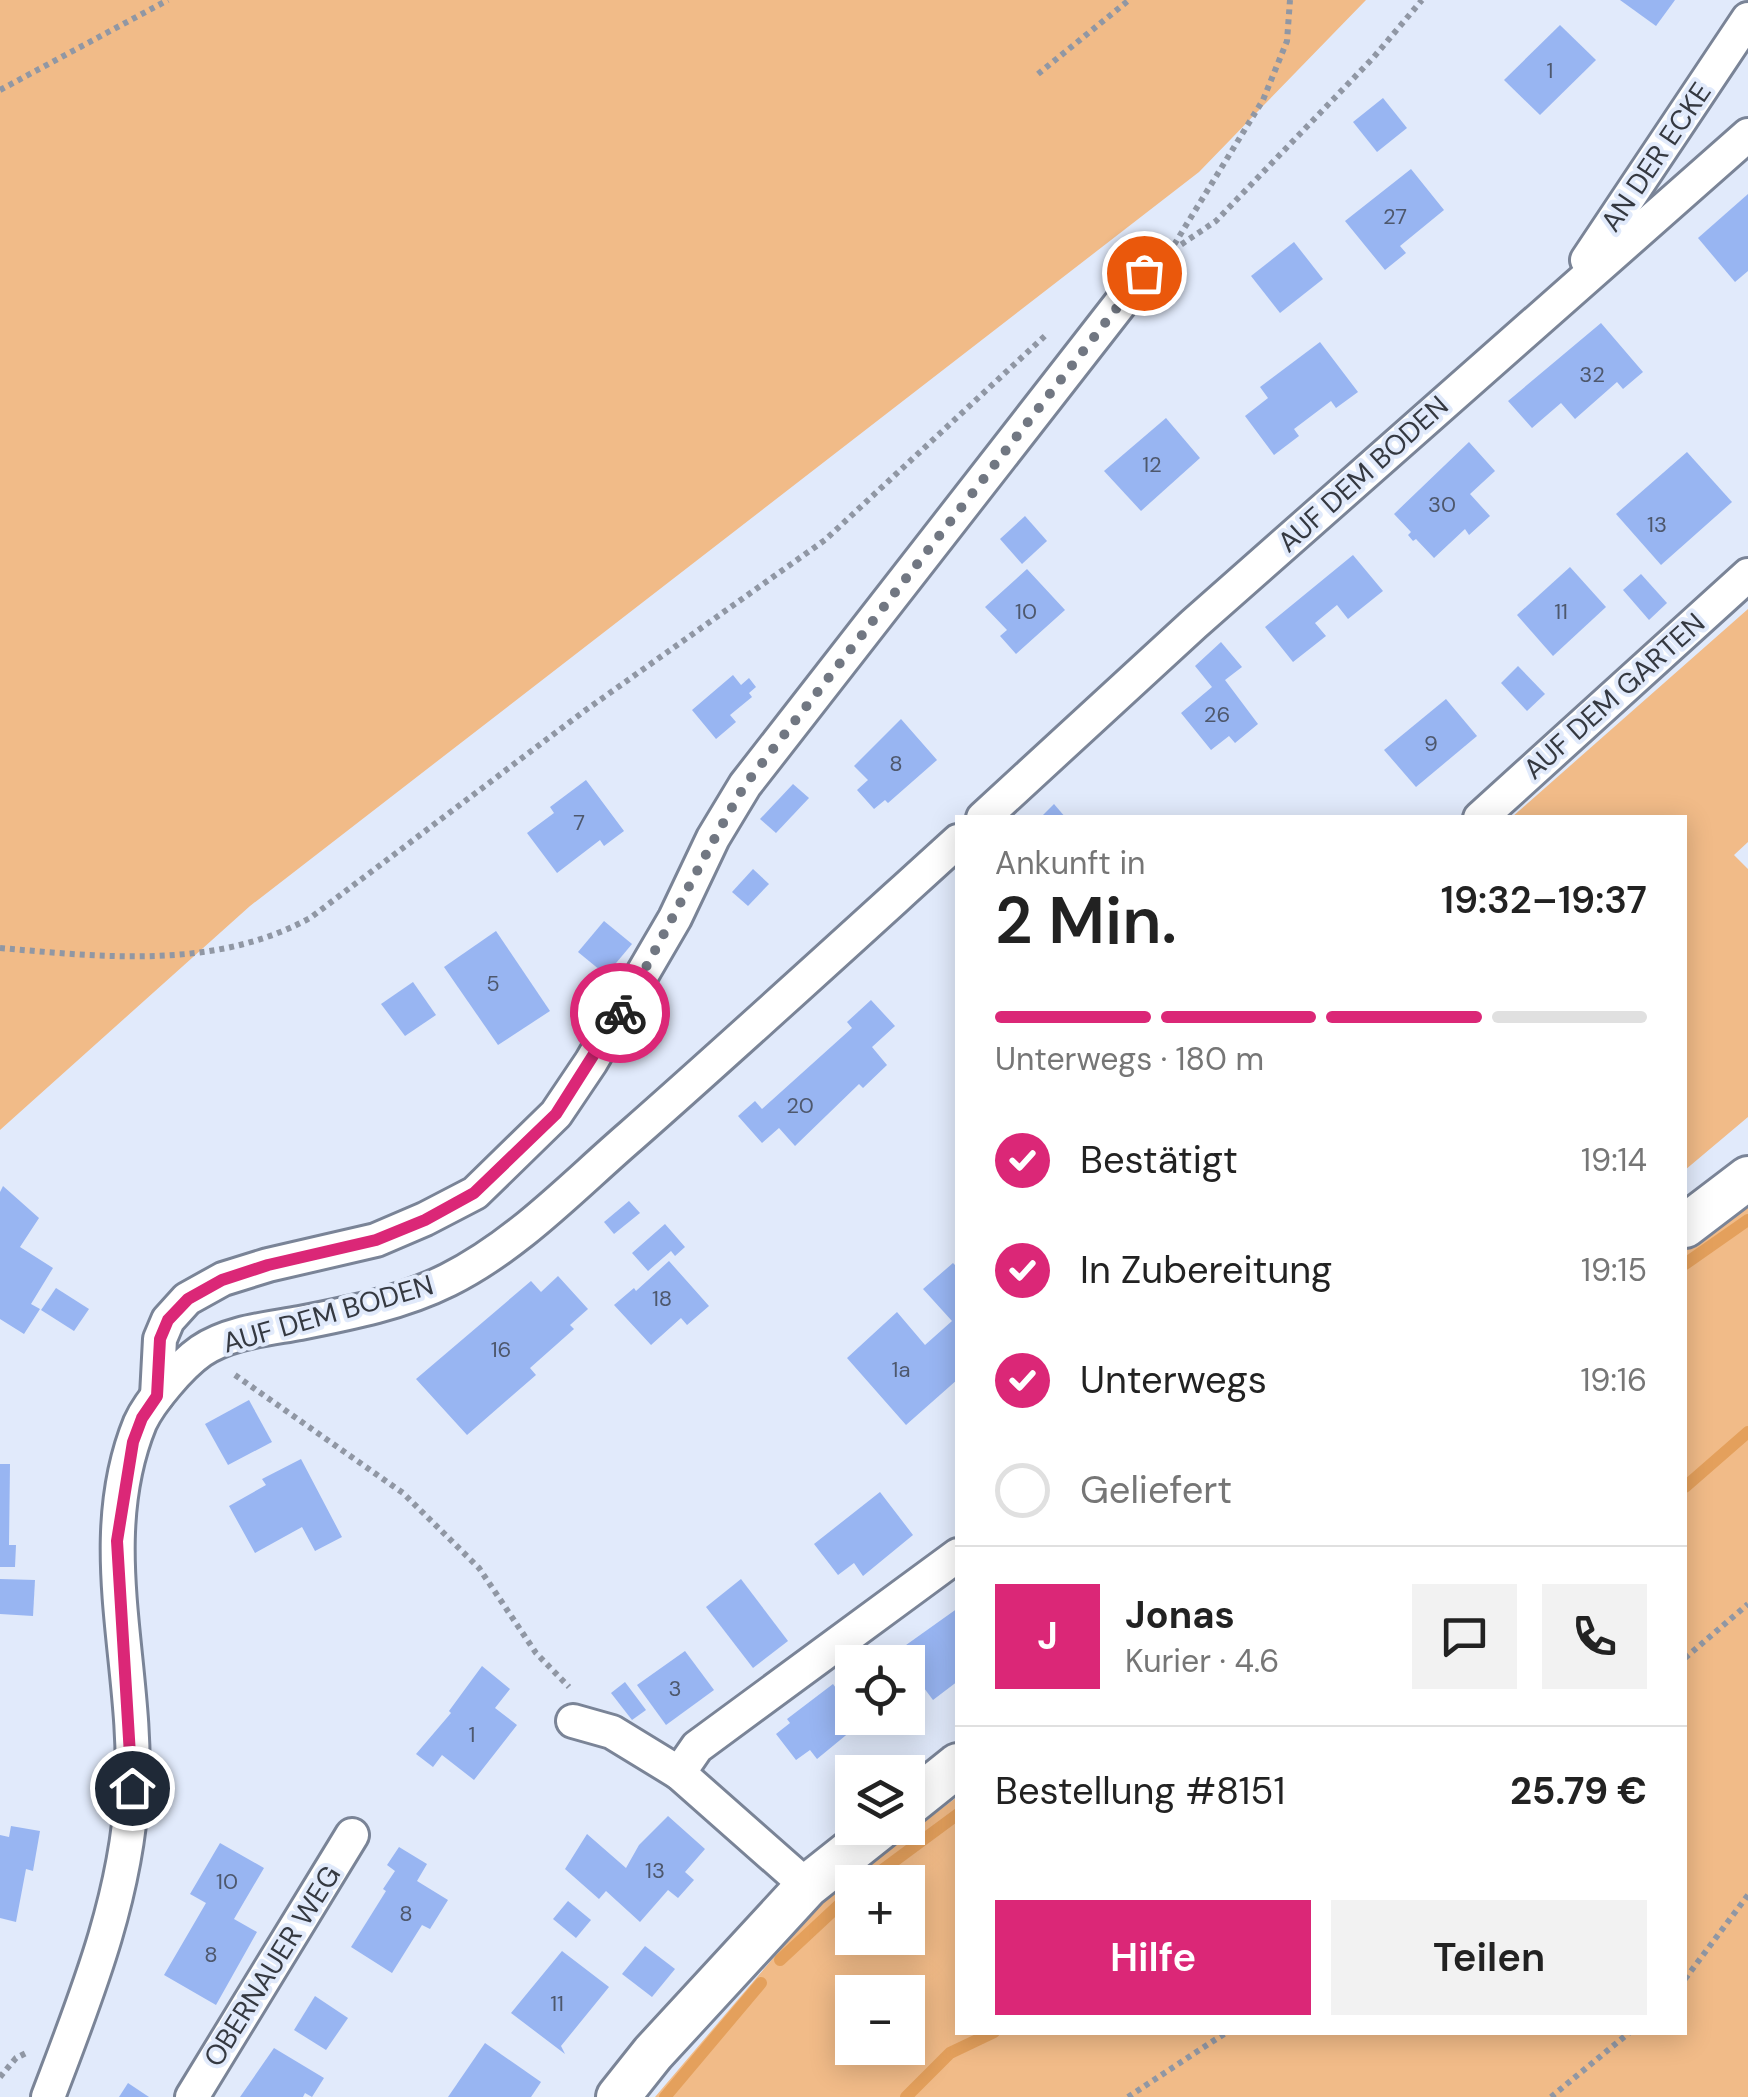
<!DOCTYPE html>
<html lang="de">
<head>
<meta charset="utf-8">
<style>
	:root { --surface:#fff; --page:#f2f2f2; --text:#222; --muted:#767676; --line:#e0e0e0; --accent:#db2777 }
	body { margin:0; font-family:"DM Sans",sans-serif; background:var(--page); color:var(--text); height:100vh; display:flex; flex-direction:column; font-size:38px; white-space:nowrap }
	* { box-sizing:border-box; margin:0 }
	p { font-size:32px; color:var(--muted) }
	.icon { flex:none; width:55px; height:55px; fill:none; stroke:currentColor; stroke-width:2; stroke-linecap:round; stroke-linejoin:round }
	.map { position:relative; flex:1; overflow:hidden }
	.side { position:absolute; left:955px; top:815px; width:732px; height:1220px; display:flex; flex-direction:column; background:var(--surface); border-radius:0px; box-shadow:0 5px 25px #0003 }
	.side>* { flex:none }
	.tools { position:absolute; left:835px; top:1645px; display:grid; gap:20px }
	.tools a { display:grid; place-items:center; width:90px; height:90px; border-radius:0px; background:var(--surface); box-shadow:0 5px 25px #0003; font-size:50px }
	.pin { position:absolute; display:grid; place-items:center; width:85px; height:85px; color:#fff; margin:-42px; border:5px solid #fff; border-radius:50%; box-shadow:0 2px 10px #0007 }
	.courier { position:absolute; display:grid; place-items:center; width:100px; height:100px; margin:-50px; border:8px solid #db2777; border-radius:50%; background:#fff; color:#222; box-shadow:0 2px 12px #0007 }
	.summary em { font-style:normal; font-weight:600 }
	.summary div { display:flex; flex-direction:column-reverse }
	.summary { display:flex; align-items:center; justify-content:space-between; height:170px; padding:0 40px }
	h1 { font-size:65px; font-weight:600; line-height:75px }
	.bar { display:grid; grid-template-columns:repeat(4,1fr); gap:15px 10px; align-content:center; height:120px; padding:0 40px }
	.bar i { height:12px; border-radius:8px; background:var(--line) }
	.bar .selected { background:var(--accent) }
	.bar p { grid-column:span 4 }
	.line { display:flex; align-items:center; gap:25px; padding:0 40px; border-top:2px solid var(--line) }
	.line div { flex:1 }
	.round { display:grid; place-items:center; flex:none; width:105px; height:105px; border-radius:0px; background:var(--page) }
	ol { padding:0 40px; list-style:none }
	li { display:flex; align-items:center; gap:30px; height:110px }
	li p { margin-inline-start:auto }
	li .icon { padding:10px; border-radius:50%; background:var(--accent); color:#fff; stroke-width:4 }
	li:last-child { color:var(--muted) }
	li i { width:55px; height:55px; border:5px solid var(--line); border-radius:50% }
	.button { display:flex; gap:20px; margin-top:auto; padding:20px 40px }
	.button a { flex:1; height:115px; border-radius:0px; background:var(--accent); color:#fff; font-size:40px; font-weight:600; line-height:115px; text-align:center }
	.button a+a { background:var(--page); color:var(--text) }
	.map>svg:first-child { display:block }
</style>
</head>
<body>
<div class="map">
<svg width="1748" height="2097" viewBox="0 0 1748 2097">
	<rect width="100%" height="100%" fill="#e1eafb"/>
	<g fill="#f1bb88" fill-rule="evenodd">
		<path d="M 0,0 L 1366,0 L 1199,172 L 250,906 L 0,1130 Z"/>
		<path d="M 1748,609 L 1748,842 L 1734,855 L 1748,869 L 1748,1117 L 1685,1170 L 1685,818 L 1512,817 Z"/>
		<path d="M 1748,1202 L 1748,2097 L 655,2097 L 827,1895 L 957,1797 L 958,2032 L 1685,2032 L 1685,1249 ZM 852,1882 L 908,1882 L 908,1938 L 852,1938 ZM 852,1992 L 908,1992 L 908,2048 L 852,2048 Z"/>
	</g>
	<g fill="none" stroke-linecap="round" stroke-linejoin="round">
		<g stroke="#e4a05c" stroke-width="12">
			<path d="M 1685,1264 L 1748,1220"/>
			<path d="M 1685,1487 L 1748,1432"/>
			<path d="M 866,1882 L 958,1814"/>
			<path d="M 780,1960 L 852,1893"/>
			<path d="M 665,2097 L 761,1983"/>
			<path d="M 906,2097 L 950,2053 L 994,2032"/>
		</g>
	</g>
	<g fill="#98b5f2">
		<path d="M 1620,0 L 1675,0 L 1656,26 Z"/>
		<path d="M 1560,25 L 1596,60 L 1540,115 L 1504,80 Z"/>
		<path d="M 1383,98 L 1407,128 L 1377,152 L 1353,122 Z"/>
		<path d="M 1411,169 L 1444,210 L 1400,246 L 1406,253 L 1385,270 L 1345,221 Z"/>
		<path d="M 1748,194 L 1748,271 L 1735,282 L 1698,238 Z"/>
		<path d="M 1294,242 L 1323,279 L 1280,313 L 1251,276 Z"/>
		<path d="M 1601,323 L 1643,372 L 1623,389 L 1617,382 L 1575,419 L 1561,403 L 1532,428 L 1508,401 Z"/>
		<path d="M 1320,342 L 1358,392 L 1336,408 L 1331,401 L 1294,429 L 1299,436 L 1274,455 L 1245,416 L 1268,398 L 1260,387 Z"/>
		<path d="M 1166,418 L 1200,458 L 1141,511 L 1104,471 Z"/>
		<path d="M 1469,442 L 1495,471 L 1470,494 L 1490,516 L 1469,535 L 1465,529 L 1434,558 L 1416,539 L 1413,541 L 1408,535 L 1411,532 L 1394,514 Z"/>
		<path d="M 1687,452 L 1732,502 L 1661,565 L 1616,514 Z"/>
		<path d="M 1025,516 L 1047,541 L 1022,564 L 1000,539 Z"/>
		<path d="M 1353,555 L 1383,591 L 1348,619 L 1337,605 L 1315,623 L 1326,636 L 1293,662 L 1265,627 Z"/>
		<path d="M 1570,567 L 1606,607 L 1553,656 L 1517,615 Z"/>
		<path d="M 1027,569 L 1065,610 L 1016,654 L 1000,636 L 1007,630 L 985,607 Z"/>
		<path d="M 1641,574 L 1667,603 L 1649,620 L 1623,590 Z"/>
		<path d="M 1221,642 L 1242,667 L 1225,680 L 1258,724 L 1235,743 L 1229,736 L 1211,750 L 1181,713 L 1212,687 L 1195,666 Z"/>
		<path d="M 1518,666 L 1545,694 L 1527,711 L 1501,683 Z"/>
		<path d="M 733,675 L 741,685 L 749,678 L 756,687 L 749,693 L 752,697 L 730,715 L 736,722 L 716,739 L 692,710 Z"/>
		<path d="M 1446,699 L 1477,736 L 1416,787 L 1384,750 Z"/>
		<path d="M 901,719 L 937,760 L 888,803 L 885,800 L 874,809 L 857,790 L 868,780 L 854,766 Z"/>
		<path d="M 586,780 L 624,831 L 604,846 L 600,840 L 557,873 L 527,833 L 554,813 L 550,807 Z"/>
		<path d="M 793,784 L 809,798 L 776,833 L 760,819 Z"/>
		<path d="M 1054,804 L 1066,818 L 1040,818 Z"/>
		<path d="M 753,869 L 769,884 L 748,906 L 732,892 Z"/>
		<path d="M 604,921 L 632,944 L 606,975 L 578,952 Z"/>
		<path d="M 496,931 L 550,1011 L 498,1045 L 444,967 Z"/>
		<path d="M 413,982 L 436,1015 L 405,1036 L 381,1004 Z"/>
		<path d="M 871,1000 L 895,1026 L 872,1047 L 887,1065 L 863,1088 L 859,1084 L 795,1146 L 779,1128 L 762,1143 L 738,1116 L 755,1101 L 762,1109 L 852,1028 L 847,1022 Z"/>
		<path d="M 3,1186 L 39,1218 L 20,1247 L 53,1268 L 31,1304 L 40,1309 L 24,1334 L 0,1319 L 0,1192 Z"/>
		<path d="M 629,1201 L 640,1213 L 614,1234 L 604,1222 Z"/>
		<path d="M 665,1224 L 685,1247 L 675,1256 L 671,1251 L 648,1271 L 632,1253 Z"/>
		<path d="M 669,1261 L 709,1306 L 687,1325 L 681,1318 L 651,1345 L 614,1305 L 634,1288 L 636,1291 Z"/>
		<path d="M 953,1263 L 958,1268 L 958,1379 L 906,1425 L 847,1358 L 897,1312 L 925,1345 L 952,1321 L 923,1289 Z"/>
		<path d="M 558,1276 L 588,1309 L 570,1325 L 574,1329 L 530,1368 L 536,1375 L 467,1435 L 416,1379 L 531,1281 L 541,1292 Z"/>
		<path d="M 56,1288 L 89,1309 L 74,1331 L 41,1310 Z"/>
		<path d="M 249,1400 L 272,1442 L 228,1465 L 205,1424 Z"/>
		<path d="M 301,1459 L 342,1537 L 315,1551 L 302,1527 L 255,1553 L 229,1506 L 266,1485 L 262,1479 Z"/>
		<path d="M 0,1464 L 10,1464 L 9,1545 L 16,1545 L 15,1567 L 0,1567 Z"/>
		<path d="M 880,1492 L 913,1535 L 863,1576 L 854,1563 L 838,1575 L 814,1544 Z"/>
		<path d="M 0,1579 L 35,1580 L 33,1616 L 0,1614 Z"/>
		<path d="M 741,1579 L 788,1641 L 753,1668 L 706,1607 Z"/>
		<path d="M 958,1608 L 958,1681 L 933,1700 L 915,1676 L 910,1680 L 908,1677 L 908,1662 L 897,1662 L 892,1655 Z"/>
		<path d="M 685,1651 L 714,1690 L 666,1725 L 637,1685 Z"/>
		<path d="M 482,1666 L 510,1689 L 495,1708 L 517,1725 L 474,1780 L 442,1755 L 433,1767 L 416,1754 L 451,1713 L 449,1711 Z"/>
		<path d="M 625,1682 L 646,1710 L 632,1720 L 611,1693 Z"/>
		<path d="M 833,1684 L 852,1710 L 852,1718 L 858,1718 L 862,1722 L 817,1759 L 810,1750 L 796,1760 L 776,1734 L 790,1723 L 787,1719 Z"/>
		<path d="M 668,1816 L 705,1849 L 685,1872 L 694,1880 L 678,1898 L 668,1890 L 640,1922 L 606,1891 L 599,1899 L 565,1869 L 587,1834 L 626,1868 L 639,1845 Z"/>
		<path d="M 11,1826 L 40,1831 L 33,1871 L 26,1869 L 16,1922 L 0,1918 L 0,1835 L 9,1837 Z"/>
		<path d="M 220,1843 L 264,1868 L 234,1919 L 257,1932 L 216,2005 L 164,1975 L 206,1903 L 190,1894 Z"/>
		<path d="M 399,1847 L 427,1864 L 417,1881 L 448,1900 L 430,1929 L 422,1925 L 392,1973 L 351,1947 L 386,1891 L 383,1889 L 395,1871 L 387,1865 Z"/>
		<path d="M 568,1901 L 591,1920 L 576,1938 L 553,1919 Z"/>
		<path d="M 645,1946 L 675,1969 L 652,1997 L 622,1974 Z"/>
		<path d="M 562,1951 L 609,1987 L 561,2046 L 565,2054 L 511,2013 Z"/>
		<path d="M 315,1996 L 348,2018 L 326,2050 L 294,2030 Z"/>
		<path d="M 485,2043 L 541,2082 L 531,2097 L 448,2097 Z"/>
		<path d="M 274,2048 L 324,2078 L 312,2097 L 305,2093 L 303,2097 L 240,2097 Z"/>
		<path d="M 128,2083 L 149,2097 L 119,2097 Z"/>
	</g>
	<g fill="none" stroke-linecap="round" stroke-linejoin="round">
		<g stroke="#7a8497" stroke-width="38">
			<g id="minor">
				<path d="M 1587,260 L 1748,19"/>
				<path d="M 983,818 L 1194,624 L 1748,135"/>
				<path d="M 1480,818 L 1748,575"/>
				<path d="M 157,1396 L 160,1339 L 168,1320 L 187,1299 L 223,1279 L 268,1265 L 376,1240 L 425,1219 L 475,1193 L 556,1114 L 591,1062 L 675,918 L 713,838 L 745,785 L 1144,273"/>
				<path d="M 573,1721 L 612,1732 L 679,1773"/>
				<path d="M 807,1886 L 679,1773 L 697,1747 L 958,1555"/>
				<path d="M 48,2097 C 86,1997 126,1899 132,1791 C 139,1668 91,1543 140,1423 C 150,1401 181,1365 201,1351 C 229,1332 267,1329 300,1323 C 351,1313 402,1303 448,1280 C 518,1245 573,1186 631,1136 C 741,1039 849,940 958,841"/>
				<path d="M 192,2097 L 352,1835"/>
			</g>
		</g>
		<g stroke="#7a8497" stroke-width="48">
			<g id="tertiary">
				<path d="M 1685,1226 L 1748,1178"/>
				<path d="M 908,1805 L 958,1765"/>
				<path d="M 618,2097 L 653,2053 L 807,1886 L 880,1828"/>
			</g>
		</g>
		<g stroke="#9097a4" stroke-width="6" stroke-dasharray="5 5" stroke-linecap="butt">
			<path d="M 1038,74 L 1129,0"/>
			<path d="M 0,90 L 168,0"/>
			<path d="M 1173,250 L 1216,221 L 1373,58 L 1422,0"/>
			<path d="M 1169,253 L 1263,100 L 1287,41 L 1290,0"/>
			<path d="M 0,948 C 104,957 215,970 310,918 L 583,712 L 825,540 L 1047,334"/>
			<path d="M 235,1375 L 403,1493 L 479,1568 L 536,1653 L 569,1687"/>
			<path d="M 1685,1658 L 1748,1604"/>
			<path d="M 1685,1979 L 1748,1895"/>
			<path d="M 0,2077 L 16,2058 L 28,2052"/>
			<path d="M 1128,2097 L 1227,2032"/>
			<path d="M 1551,2097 L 1630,2032"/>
		</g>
		<use href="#minor" stroke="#fff" stroke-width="32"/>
		<use href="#tertiary" stroke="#fff" stroke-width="42"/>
	</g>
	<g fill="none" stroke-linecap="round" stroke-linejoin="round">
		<path stroke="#717782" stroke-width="10" stroke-dasharray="0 18" d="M 620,1013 C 664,938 701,859 745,785 L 1144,273"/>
		<path stroke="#db2777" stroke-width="12" d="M 132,1788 L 117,1541 L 133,1442 L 142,1418 L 157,1396 L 160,1339 L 168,1320 L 188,1299 L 222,1280 L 268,1265 L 376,1240 L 425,1220 L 474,1193 L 556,1114 L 620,1013"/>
	</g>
	<g text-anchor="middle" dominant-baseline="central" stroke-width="8" stroke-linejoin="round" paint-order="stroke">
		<g font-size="22" fill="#4e586d">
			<text x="1550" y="70">1</text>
			<text x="1395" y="216">27</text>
			<text x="1592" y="374">32</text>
			<text x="1152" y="464">12</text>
			<text x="1442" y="504">30</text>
			<text x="1657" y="524">13</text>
			<text x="1026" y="611">10</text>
			<text x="1561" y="611">11</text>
			<text x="1217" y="714">26</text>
			<text x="1431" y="743">9</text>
			<text x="896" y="763">8</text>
			<text x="579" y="822">7</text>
			<text x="493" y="983">5</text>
			<text x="800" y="1105">20</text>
			<text x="662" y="1298">18</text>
			<text x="501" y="1349">16</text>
			<text x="901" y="1369">1a</text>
			<text x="675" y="1688">3</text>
			<text x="472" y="1734">1</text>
			<text x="655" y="1870">13</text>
			<text x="227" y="1881">10</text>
			<text x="406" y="1913">8</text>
			<text x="211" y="1954">8</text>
			<text x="557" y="2003">11</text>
		</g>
		<g font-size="28" fill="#353941" stroke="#e1eafb">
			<text transform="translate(1656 157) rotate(-56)">AN DER ECKE</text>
			<text transform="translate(1363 474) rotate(-42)">AUF DEM BODEN</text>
			<text transform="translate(1614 696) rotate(-42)">AUF DEM GARTEN</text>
			<text transform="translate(328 1314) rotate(-16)">AUF DEM BODEN</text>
			<text transform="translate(272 1966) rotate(-58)">OBERNAUER WEG</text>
		</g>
	</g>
</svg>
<div class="tools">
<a><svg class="icon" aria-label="locate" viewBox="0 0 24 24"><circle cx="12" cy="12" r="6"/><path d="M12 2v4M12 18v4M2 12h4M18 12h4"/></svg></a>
<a><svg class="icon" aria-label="layers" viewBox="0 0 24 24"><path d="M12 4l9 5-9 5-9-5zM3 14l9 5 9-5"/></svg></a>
<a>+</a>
<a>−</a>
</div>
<div class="pin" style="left:1144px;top:273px;background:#ea580c"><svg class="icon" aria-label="bag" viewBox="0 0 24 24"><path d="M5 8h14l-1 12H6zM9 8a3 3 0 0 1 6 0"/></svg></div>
<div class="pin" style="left:132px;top:1788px;background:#1f2937"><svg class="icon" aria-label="home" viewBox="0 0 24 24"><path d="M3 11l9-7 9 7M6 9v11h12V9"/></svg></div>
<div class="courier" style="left:620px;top:1013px"><svg class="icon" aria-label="bike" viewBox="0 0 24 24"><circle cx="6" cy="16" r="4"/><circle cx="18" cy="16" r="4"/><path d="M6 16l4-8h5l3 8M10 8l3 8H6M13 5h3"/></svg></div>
<section class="side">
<div class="summary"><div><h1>2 Min.</h1><p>Ankunft in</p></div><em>19:32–19:37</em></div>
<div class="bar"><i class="selected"></i><i class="selected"></i><i class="selected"></i><i></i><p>Unterwegs · 180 m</p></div>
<ol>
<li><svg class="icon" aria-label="check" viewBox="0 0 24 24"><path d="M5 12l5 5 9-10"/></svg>Bestätigt<p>19:14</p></li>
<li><svg class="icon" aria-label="check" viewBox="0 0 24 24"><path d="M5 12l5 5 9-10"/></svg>In Zubereitung<p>19:15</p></li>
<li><svg class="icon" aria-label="check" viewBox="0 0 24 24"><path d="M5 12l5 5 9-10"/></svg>Unterwegs<p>19:16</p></li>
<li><i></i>Geliefert</li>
</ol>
<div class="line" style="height:180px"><b class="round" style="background:var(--accent);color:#fff">J</b><div><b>Jonas</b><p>Kurier · 4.6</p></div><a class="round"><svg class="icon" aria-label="chat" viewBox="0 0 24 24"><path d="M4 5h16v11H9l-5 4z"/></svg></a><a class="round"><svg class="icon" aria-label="phone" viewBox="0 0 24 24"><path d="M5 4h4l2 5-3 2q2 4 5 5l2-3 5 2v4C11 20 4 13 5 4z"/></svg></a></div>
<div class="line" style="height:130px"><div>Bestellung #8151</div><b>25.79 €</b></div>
<div class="button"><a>Hilfe</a><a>Teilen</a></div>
</section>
</div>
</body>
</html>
